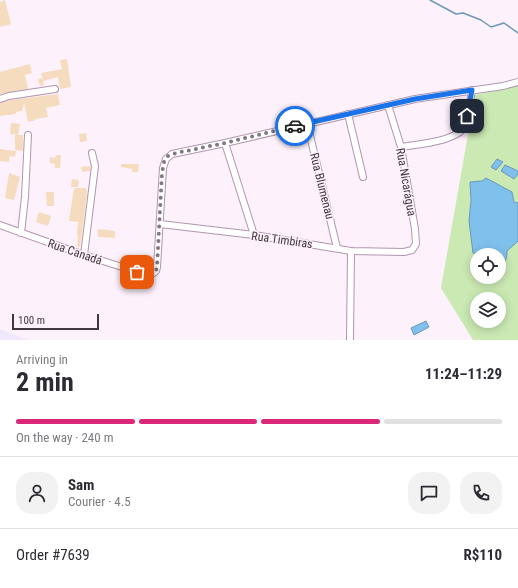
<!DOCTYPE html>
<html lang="en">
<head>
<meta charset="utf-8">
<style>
	:root { --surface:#fff; --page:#f2f2f3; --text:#2b2b33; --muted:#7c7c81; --line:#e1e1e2; --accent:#db2777 }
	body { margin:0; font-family:"Roboto Condensed",sans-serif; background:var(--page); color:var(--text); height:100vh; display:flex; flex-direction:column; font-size:15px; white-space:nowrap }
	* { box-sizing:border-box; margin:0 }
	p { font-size:13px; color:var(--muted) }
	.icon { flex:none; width:22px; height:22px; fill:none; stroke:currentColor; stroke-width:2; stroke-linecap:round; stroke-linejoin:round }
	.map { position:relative; height:340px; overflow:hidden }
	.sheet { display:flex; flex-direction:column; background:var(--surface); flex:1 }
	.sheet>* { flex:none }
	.fabs { position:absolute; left:470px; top:248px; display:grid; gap:8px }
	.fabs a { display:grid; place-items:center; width:36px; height:36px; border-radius:50%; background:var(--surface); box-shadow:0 2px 10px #0003; font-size:20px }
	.scale { position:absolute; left:12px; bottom:10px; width:87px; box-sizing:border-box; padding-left:4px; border:2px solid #423641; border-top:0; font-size:11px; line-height:14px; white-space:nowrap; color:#423641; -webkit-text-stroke:3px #fdf1fc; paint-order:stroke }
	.pin { position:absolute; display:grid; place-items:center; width:34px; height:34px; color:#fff; margin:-17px; border-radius:8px; box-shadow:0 2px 6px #0006 }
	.courier { position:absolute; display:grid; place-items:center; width:40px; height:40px; margin:-20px; border:3px solid #1a73e8; border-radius:50%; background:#fff; color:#222; box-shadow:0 1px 5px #0007 }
	.head em { font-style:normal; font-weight:700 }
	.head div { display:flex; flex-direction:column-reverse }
	.head { display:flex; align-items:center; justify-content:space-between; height:68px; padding:0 16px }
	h1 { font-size:26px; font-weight:700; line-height:30px }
	.bar { display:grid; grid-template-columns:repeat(4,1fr); gap:6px 4px; align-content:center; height:48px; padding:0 16px }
	.bar i { height:5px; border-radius:3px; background:var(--line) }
	.bar .on { background:var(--accent) }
	.bar p { grid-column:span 4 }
	.line { display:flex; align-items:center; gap:10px; padding:0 16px; border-top:1px solid var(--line) }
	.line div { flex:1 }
	.round { display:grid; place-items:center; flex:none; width:42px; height:42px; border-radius:16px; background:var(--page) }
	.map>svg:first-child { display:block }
</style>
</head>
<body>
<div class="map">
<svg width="518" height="340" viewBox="0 0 518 340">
	<rect width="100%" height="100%" fill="#fdf1fc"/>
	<path fill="#efe7fc" d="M 0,329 L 28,340 L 0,340 Z"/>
	<path fill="#cae9b3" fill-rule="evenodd" d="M 518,86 L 518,340 L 473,340 L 441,288 L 475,95 ZM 477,255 L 499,255 L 499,277 L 477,277 ZM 477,299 L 499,299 L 499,321 L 477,321 Z"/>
	<g fill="#80c0ed" stroke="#6d97b9">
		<path d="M 497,159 L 503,162 L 496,170 L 491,167 Z"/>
		<path d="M 505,165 L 518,171 L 518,174 L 514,179 L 501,171 Z"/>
		<path d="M 486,178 L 512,192 L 514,202 L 518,203 L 518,241 L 507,251 C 507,259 506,262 499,266 L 499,255 L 479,255 L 473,253 L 469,221 L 471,200 L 470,182 L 482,181 Z"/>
		<path d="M 426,321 L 429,327 L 414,335 L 411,328 Z"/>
	</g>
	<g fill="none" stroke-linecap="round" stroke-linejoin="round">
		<path stroke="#6d97b9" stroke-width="1.5" d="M 430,0 L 456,14 L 463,13 L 481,20 L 491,27 L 504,23 L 518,33"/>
	</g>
	<g fill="#f6dcbe">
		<path d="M 5,0 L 11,24 L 0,27 L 0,2 Z"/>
		<path d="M 67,59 L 71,87 L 60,89 L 58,77 L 43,81 L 44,85 L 40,86 L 38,79 L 42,78 L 43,80 L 41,73 L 62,69 L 60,60 Z"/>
		<path d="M 30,64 L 32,73 L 25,75 L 28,89 L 0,94 L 0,72 Z"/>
		<path d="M 58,94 L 60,105 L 46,108 L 48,117 L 35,119 L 36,120 L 28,122 L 24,103 L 22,111 L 16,112 L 16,114 L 0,116 L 0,103 L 10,100 Z"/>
		<path d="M 11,123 L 20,124 L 18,135 L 10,134 Z"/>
		<path d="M 86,133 L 87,141 L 80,142 L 79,134 Z"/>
		<path d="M 15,135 L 23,135 L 23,151 L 15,150 Z"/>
		<path d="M 0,149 L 16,151 L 15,157 L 10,156 L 9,162 L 0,161 Z"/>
		<path d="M 56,155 L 61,155 L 60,168 L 55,168 L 55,164 L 50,163 L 50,157 L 55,158 Z"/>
		<path d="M 121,164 L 139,164 L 138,172 L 132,172 L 132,169 L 121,167 Z"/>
		<path d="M 90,166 L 90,171 L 82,172 L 81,167 Z"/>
		<path d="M 9,173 L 20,177 L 14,200 L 5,198 Z"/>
		<path d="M 72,179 L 79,180 L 78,187 L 71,187 Z"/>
		<path d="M 74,188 L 86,188 L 87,193 L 80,247 L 77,246 L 78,235 L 77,235 L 78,222 L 69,221 Z"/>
		<path d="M 46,192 L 54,192 L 54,206 L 47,206 Z"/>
		<path d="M 39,212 L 51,216 L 48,226 L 36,222 Z"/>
		<path d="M 98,229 L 115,231 L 115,238 L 98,237 Z"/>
	</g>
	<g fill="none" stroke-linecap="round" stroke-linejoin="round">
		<g stroke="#b295af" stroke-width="8">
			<g id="minor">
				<path d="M 0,99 L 9,96 L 55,89"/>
				<path d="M 348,114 L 363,177"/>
				<path d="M 307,123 L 337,248"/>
				<path d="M 225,143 L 254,235"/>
				<path d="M 401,147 C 418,144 459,142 466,124 C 469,114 470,101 472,90"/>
				<path d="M 160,224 L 254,235 L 351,251 L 404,252 L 412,250 L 416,244 L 415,229 L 401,147 L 388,105"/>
				<path d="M 0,225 L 84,255 L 144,274 L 152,274 L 156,271 L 157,267 L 163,168 L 166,159 L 172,154 L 225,143 L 415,99 L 503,86 L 518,82"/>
				<path d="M 21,233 L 25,197 L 28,135"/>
				<path d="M 84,255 L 95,166 L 92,153"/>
				<path d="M 350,340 L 351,251"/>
			</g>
		</g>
		<use href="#minor" stroke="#fff" stroke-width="6"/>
	</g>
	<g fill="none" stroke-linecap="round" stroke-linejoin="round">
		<path stroke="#837782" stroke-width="4" stroke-dasharray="0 7.2" d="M 137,272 L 152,274 L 156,271 L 157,267 L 162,173 L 164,162 L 168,156 L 176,153 L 225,143 L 295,126"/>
		<path stroke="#1a73e8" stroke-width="5" d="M 295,126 L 415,99 L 472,90 L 467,116"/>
	</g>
	<g text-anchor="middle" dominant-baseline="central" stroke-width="3" stroke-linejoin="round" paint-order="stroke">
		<g font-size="12" fill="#423641" stroke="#fdf1fc">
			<text transform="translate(406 182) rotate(80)">Rua Nicarágua</text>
			<text transform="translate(322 186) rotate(76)">Rua Blumenau</text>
			<text transform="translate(282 240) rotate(8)">Rua Timbiras</text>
			<text transform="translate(75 252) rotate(19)">Rua Canadá</text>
		</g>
	</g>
</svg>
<div class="fabs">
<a><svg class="icon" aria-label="locate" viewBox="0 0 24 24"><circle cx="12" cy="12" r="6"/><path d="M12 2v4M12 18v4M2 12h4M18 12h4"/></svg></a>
<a><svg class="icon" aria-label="layers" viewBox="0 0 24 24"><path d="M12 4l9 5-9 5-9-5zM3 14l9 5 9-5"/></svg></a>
</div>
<div class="scale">100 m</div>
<div class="pin" style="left:137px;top:272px;background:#ea580c"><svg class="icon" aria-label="bag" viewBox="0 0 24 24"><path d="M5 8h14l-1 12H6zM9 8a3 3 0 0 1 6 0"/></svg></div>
<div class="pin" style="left:467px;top:116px;background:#1f2937"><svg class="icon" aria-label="home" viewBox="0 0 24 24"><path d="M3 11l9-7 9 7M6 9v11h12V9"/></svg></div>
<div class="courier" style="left:295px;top:126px"><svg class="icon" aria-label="car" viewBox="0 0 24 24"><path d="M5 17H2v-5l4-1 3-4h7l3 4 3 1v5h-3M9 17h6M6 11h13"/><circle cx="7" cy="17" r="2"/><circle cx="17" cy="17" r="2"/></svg></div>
</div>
<section class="sheet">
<div class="head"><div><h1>2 min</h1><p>Arriving in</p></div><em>11:24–11:29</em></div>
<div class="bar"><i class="on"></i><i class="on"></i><i class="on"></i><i></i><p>On the way · 240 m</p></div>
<div class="line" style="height:72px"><a class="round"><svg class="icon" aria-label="person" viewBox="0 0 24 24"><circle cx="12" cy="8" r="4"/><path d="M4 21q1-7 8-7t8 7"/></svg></a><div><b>Sam</b><p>Courier · 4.5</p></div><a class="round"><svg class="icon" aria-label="chat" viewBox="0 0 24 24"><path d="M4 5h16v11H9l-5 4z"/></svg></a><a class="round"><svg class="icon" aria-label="phone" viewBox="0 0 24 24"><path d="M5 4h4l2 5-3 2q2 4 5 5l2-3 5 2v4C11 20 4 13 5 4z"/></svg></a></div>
<div class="line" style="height:52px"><div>Order #7639</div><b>R$110</b></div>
</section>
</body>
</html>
